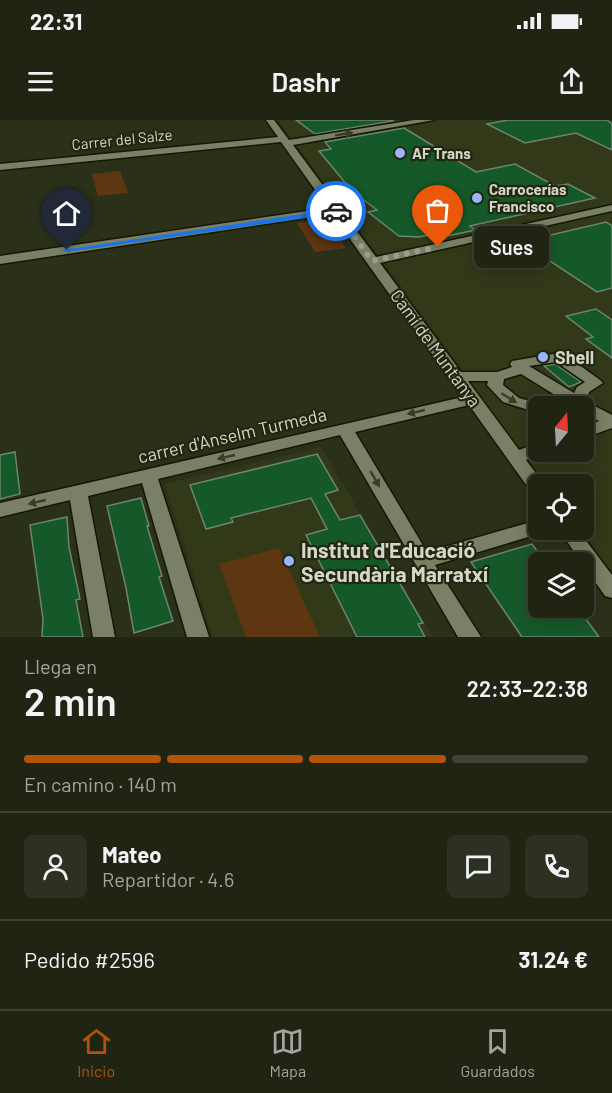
<!DOCTYPE html>
<html lang="es">
<head>
<meta charset="utf-8">
<style>
	:root { --surface:#202513; --page:#2d3121; --text:#f1f3f6; --muted:#a2a5a0; --line:#3d4233; --accent:#b45309 }
	body { margin:0; font-family:Barlow,sans-serif; background:var(--page); color:var(--text); height:100vh; display:flex; flex-direction:column; font-size:22px; white-space:nowrap }
	* { box-sizing:border-box; margin:0 }
	p { font-size:20px; color:var(--muted) }
	.icon { flex:none; width:33px; height:33px; fill:none; stroke:currentColor; stroke-width:2; stroke-linecap:round; stroke-linejoin:round }
	.map { position:relative; height:517px; overflow:hidden }
	.details { display:flex; flex-direction:column; background:var(--surface); flex:1 }
	.details>* { flex:none }
	.needle { width:39px; rotate:18deg }
	.tools { position:absolute; left:528px; top:276px; display:grid; gap:12px }
	.tools a { display:grid; place-items:center; width:66px; height:66px; border-radius:9px; background:var(--surface); box-shadow:0 3px 15px #0003,0 0 0 2px var(--line); font-size:30px }
	.pin { position:absolute; display:grid; place-items:center; width:51px; height:51px; color:#fff; margin:-62px -26px; border-radius:50% 50% 50% 0; rotate:-45deg; box-shadow:0 0 6px #0007 }
	.pin .icon { rotate:45deg }
	.courier { position:absolute; display:grid; place-items:center; width:60px; height:60px; margin:-30px; border:4px solid #1a73e8; border-radius:50%; background:#fff; color:#222; box-shadow:0 2px 8px #0007 }
	.bubble { position:absolute; height:42px; border-radius:9px; background:var(--surface); box-shadow:0 3px 15px #0003,0 0 0 2px var(--line); font-size:20px; font-weight:600; line-height:42px; text-align:center }
	.head em { font-style:normal; font-weight:600 }
	.head div { display:flex; flex-direction:column-reverse }
	.head { display:flex; align-items:center; justify-content:space-between; height:102px; padding:0 24px }
	h1 { font-size:39px; font-weight:600; line-height:45px }
	.bar { display:grid; grid-template-columns:repeat(4,1fr); gap:9px 6px; align-content:center; height:72px; padding:0 24px }
	.bar i { height:8px; border-radius:4px; background:var(--line) }
	.bar .current { background:var(--accent) }
	.bar p { grid-column:span 4 }
	.line { display:flex; align-items:center; gap:15px; padding:0 24px; border-top:2px solid var(--line) }
	.line div { flex:1 }
	.round { display:grid; place-items:center; flex:none; width:63px; height:63px; border-radius:9px; background:var(--page) }
	.status { display:flex; justify-content:space-between; align-items:center; height:42px; padding:0 30px; background:var(--surface); direction:ltr }
	.status svg { height:16px; fill:currentColor }
	header { display:flex; justify-content:space-between; align-items:center; height:78px; padding:0 24px; background:var(--surface); font-size:27px; font-weight:600 }
	.tabs { display:flex; justify-content:space-around; align-items:center; height:84px; border-top:2px solid var(--line); background:var(--surface); font-size:16px; color:var(--muted) }
	.tabs a { display:grid; justify-items:center; gap:3px }
	.tabs .current { color:var(--accent) }
	.map>svg:first-child { display:block }
</style>
</head>
<body>
<div class="status"><b>22:31</b><svg viewBox="0 0 49 12"><path d="M0 12V9h3v3zM5 12V6h3v6zM10 12V3h3v9zM15 12V0h3v12zM26 1h20v11H26zM47 4h2v5h-2z"/></svg></div>
<header><svg class="icon" aria-label="menu" viewBox="0 0 24 24"><path d="M4 6h16M4 12h16M4 18h16"/></svg>Dashr<svg class="icon" aria-label="share" viewBox="0 0 24 24"><path d="M12 15V3M7 8l5-5 5 5M5 13v7h14v-7"/></svg></header>
<div class="map">
<svg width="612" height="517" viewBox="0 0 612 517">
	<rect width="100%" height="100%" fill="#2b3119"/>
	<g fill="#323919" fill-rule="evenodd">
		<path d="M 278,0 L 612,0 L 612,461 L 574,410 L 584,410 L 584,364 L 542,364 L 423,196 ZM 538,286 L 584,286 L 584,332 L 538,332 Z"/>
		<path d="M 321,327 L 433,517 L 213,517 L 165,364 Z"/>
	</g>
	<g fill="#5e3712">
		<path d="M 120,51 L 128,73 L 98,76 L 92,54 Z"/>
		<path d="M 326,100 L 346,128 L 315,132 L 297,103 Z"/>
		<path d="M 279,428 L 320,517 L 246,517 L 219,444 Z"/>
	</g>
	<g fill="#165929" stroke="#6d8570" stroke-width="1.5">
		<path d="M 296,0 L 391,0 L 393,1 L 315,14 Z"/>
		<path d="M 508,0 L 607,0 L 612,4 L 612,30 L 576,13 L 525,23 L 487,4 Z"/>
		<path d="M 404,8 L 476,52 L 515,44 L 555,66 L 568,64 L 595,78 L 470,106 L 475,110 L 443,117 L 437,113 L 419,117 L 399,116 L 368,92 L 377,90 L 352,71 L 319,31 L 331,29 L 325,22 Z"/>
		<path d="M 606,102 L 612,106 L 612,168 L 597,172 L 550,141 L 533,145 L 504,126 Z"/>
		<path d="M 596,189 L 612,200 L 612,238 L 586,219 L 593,217 L 566,196 Z"/>
		<path d="M 555,244 L 581,262 L 569,267 L 544,246 Z"/>
		<path d="M 15,332 L 20,374 L 0,379 L 0,335 Z"/>
		<path d="M 317,334 L 338,370 L 325,374 L 340,400 L 360,395 L 423,503 L 418,504 L 425,517 L 357,517 L 306,415 L 327,409 L 311,378 L 231,398 L 233,402 L 206,409 L 190,365 Z"/>
		<path d="M 141,378 L 149,406 L 147,406 L 162,456 L 159,457 L 173,501 L 134,513 L 126,468 L 107,386 Z"/>
		<path d="M 67,397 L 69,427 L 80,479 L 76,480 L 83,517 L 42,517 L 43,499 L 30,405 Z"/>
		<path d="M 532,424 L 545,442 L 538,442 L 538,488 L 578,488 L 599,517 L 522,517 L 471,442 Z"/>
	</g>
	<g fill="none" stroke-linecap="round" stroke-linejoin="round">
		<g stroke="#141803" stroke-width="3">
			<g id="minor">
				<path d="M 266,0 L 274,0 L 289,20 L 414,0 L 434,0 L 293,25 L 376,137 L 612,85 L 612,91 L 380,143 L 461,252 L 497,252 L 512,247 L 510,244 L 512,241 L 559,233 L 564,234 L 600,260 L 603,263 L 589,272 L 587,282 L 612,295 L 612,308 L 584,318 L 584,307 L 599,301 L 584,293 L 584,286 L 573,286 L 521,254 L 504,259 L 503,265 L 519,278 L 544,285 L 545,286 L 538,286 L 538,293 L 503,282 L 487,265 L 488,261 L 468,261 L 519,330 L 538,323 L 538,332 L 545,332 L 526,340 L 544,364 L 538,364 L 538,375 L 532,373 L 469,285 L 355,312 L 427,432 L 538,400 L 538,410 L 546,410 L 545,412 L 435,445 L 481,517 L 458,517 L 340,315 L 158,359 L 209,517 L 187,517 L 142,363 L 88,376 L 115,517 L 93,517 L 70,380 L 0,397 L 0,383 L 463,277 L 332,94 L 0,144 L 0,136 L 328,88 L 281,22 L 0,50 L 0,44 L 278,17 ZM 556,242 L 585,262 L 577,267 L 574,273 L 529,246 Z"/>
				<path d="M 559,410 L 578,410 L 612,455 L 612,478 L 605,476 Z"/>
			</g>
		</g>
		<use href="#minor" fill="#798065" fill-rule="evenodd"/>
	</g>
	<defs><path id="oneway-solid" d="M-6-.8H1V-3.2L6.5 0L1 3.2V.8H-6Z" transform="scale(1.5)"/></defs>
	<g fill="#383d24">
		<use href="#oneway-solid" transform="translate(344 14) rotate(-9)"/>
		<use href="#oneway-solid" transform="translate(509 278) rotate(32)"/>
		<use href="#oneway-solid" transform="translate(416 292) rotate(167)"/>
		<use href="#oneway-solid" transform="translate(226 337) rotate(167)"/>
		<use href="#oneway-solid" transform="translate(375 359) rotate(60)"/>
		<use href="#oneway-solid" transform="translate(37 382) rotate(167)"/>
	</g>
	<path fill="#1a73e8" d="M 336,89 L 339,93 L 67,132 L 63,130 Z"/>
	<g fill="none" stroke-linecap="round" stroke-linejoin="round">
		<path stroke="#999d8b" stroke-width="6" stroke-dasharray="0 10.8" d="M 336,91 L 372,141 L 438,127"/>
	</g>
	<g fill="#9ab5fd" stroke="#22270f" stroke-width="2">
		<circle cx="400" cy="33" r="6"/>
		<circle cx="477" cy="78" r="6"/>
		<circle cx="543" cy="237" r="6"/>
		<circle cx="289" cy="441" r="6"/>
	</g>
	<g text-anchor="middle" dominant-baseline="central" stroke-width="4.5" stroke-linejoin="round" paint-order="stroke">
		<g font-size="15" fill="#d4d7c9" stroke="#22270f">
			<text transform="translate(122 19) rotate(-6)">Carrer del Salze</text>
		</g>
		<g font-size="15" font-weight="bold" fill="#d4d7c9" stroke="#22270f" text-anchor="start">
			<text x="412" y="33">AF Trans</text>
			<text x="489" y="69">Carrocerías<tspan x="489" dy="17">Francisco</tspan></text>
		</g>
		<g font-size="18" fill="#d4d7c9" stroke="#22270f">
			<text transform="translate(436 228) rotate(54)">Camí de Muntanya</text>
			<text transform="translate(232 315) rotate(-13)">carrer d'Anselm Turmeda</text>
		</g>
		<g font-size="18" font-weight="bold" fill="#d4d7c9" stroke="#22270f" text-anchor="start">
			<text x="555" y="237">Shell</text>
		</g>
		<g font-size="21" font-weight="bold" fill="#d4d7c9" stroke="#22270f" text-anchor="start">
			<text x="301" y="429">Institut d'Educació<tspan x="301" dy="24">Secundària Marratxí</tspan></text>
		</g>
	</g>
</svg>
<div class="tools">
<a><svg class="needle" viewBox="-14 -14 28 28"><path d="M0-13l5 13h-10z" fill="#e53935"/><path d="M0 13l5-13h-10z" fill="#a2a5a0"/></svg></a>
<a><svg class="icon" aria-label="locate" viewBox="0 0 24 24"><circle cx="12" cy="12" r="6"/><path d="M12 2v4M12 18v4M2 12h4M18 12h4"/></svg></a>
<a><svg class="icon" aria-label="layers" viewBox="0 0 24 24"><path d="M12 4l9 5-9 5-9-5zM3 14l9 5 9-5"/></svg></a>
</div>
<div class="pin" style="left:438px;top:127px;background:#ea580c"><svg class="icon" aria-label="bag" viewBox="0 0 24 24"><path d="M5 8h14l-1 12H6zM9 8a3 3 0 0 1 6 0"/></svg></div>
<div class="pin" style="left:67px;top:130px;background:#1f2937"><svg class="icon" aria-label="home" viewBox="0 0 24 24"><path d="M3 11l9-7 9 7M6 9v11h12V9"/></svg></div>
<div class="courier" style="left:336px;top:91px"><svg class="icon" aria-label="car" viewBox="0 0 24 24"><path d="M5 17H2v-5l4-1 3-4h7l3 4 3 1v5h-3M9 17h6M6 11h13"/><circle cx="7" cy="17" r="2"/><circle cx="17" cy="17" r="2"/></svg></div>
<div class="bubble" style="left:474px;top:106px;width:75px">Sues</div>
</div>
<section class="details">
<div class="head"><div><h1>2 min</h1><p>Llega en</p></div><em>22:33–22:38</em></div>
<div class="bar"><i class="current"></i><i class="current"></i><i class="current"></i><i></i><p>En camino · 140 m</p></div>
<div class="line" style="height:108px"><a class="round"><svg class="icon" aria-label="person" viewBox="0 0 24 24"><circle cx="12" cy="8" r="4"/><path d="M4 21q1-7 8-7t8 7"/></svg></a><div><b>Mateo</b><p>Repartidor · 4.6</p></div><a class="round"><svg class="icon" aria-label="chat" viewBox="0 0 24 24"><path d="M4 5h16v11H9l-5 4z"/></svg></a><a class="round"><svg class="icon" aria-label="phone" viewBox="0 0 24 24"><path d="M5 4h4l2 5-3 2q2 4 5 5l2-3 5 2v4C11 20 4 13 5 4z"/></svg></a></div>
<div class="line" style="height:78px"><div>Pedido #2596</div><b>31.24 €</b></div>
</section>
<nav class="tabs">
<a class="current"><svg class="icon" aria-label="home" viewBox="0 0 24 24"><path d="M3 11l9-7 9 7M6 9v11h12V9"/></svg>Inicio</a>
<a><svg class="icon" aria-label="map" viewBox="0 0 24 24"><path d="M3 6l6-2 6 2 6-2v14l-6 2-6-2-6 2zM9 4v14M15 6v14"/></svg>Mapa</a>
<a><svg class="icon" aria-label="saved" viewBox="0 0 24 24"><path d="M7 4h10v16l-5-4-5 4z"/></svg>Guardados</a>
</nav>
</body>
</html>
